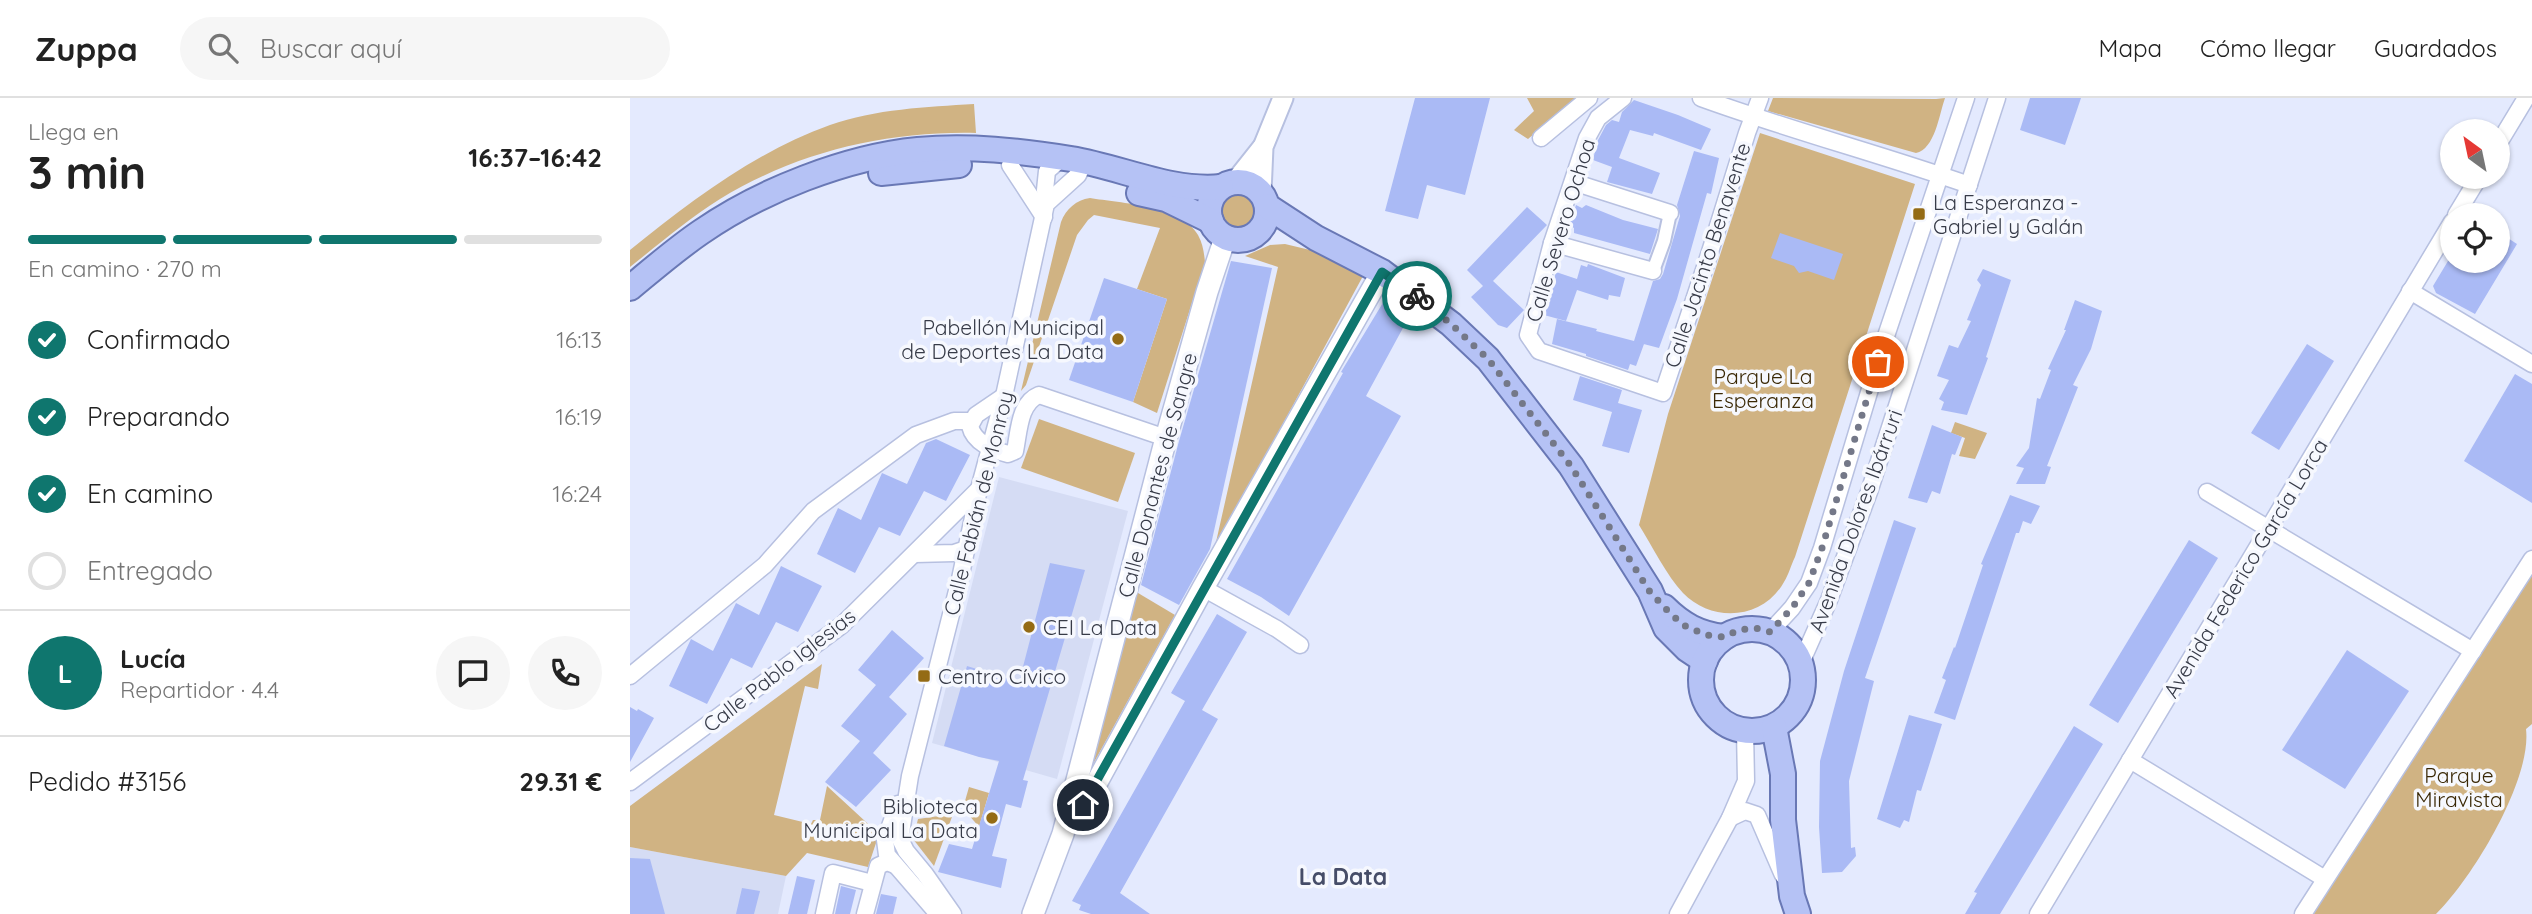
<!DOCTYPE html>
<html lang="es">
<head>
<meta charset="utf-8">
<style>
	:root { --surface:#fff; --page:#f6f6f6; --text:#222; --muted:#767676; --line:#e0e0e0; --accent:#0f766e }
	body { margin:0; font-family:Quicksand,sans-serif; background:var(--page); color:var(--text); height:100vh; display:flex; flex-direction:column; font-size:26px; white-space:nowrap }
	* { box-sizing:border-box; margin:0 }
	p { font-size:23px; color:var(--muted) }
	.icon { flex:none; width:38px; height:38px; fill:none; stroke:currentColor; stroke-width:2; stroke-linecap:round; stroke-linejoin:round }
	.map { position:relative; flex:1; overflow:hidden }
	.sheet { display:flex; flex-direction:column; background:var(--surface); width:630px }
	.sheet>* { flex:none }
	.needle { width:46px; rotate:327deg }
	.buttons { position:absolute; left:1810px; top:21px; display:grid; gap:14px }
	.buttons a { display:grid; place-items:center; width:70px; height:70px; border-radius:50%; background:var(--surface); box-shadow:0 2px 5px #0004; font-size:35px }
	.pin { position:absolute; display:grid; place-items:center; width:60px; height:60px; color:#fff; margin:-30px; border:4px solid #fff; border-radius:50%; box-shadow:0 2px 7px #0007 }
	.courier { position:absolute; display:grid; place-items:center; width:70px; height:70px; margin:-35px; border:5px solid #0f766e; border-radius:50%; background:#fff; color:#222; box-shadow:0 2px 9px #0007 }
	.summary em { font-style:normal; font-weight:800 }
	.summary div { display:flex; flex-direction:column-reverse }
	.summary { display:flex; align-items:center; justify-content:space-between; height:119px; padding:0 28px }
	h1 { font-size:46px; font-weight:800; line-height:52px }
	.bar { display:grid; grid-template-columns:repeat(4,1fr); gap:10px 7px; align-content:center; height:84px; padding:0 28px }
	.bar i { height:9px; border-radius:5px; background:var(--line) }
	.bar .current { background:var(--accent) }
	.bar p { grid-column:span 4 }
	.line { display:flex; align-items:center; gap:18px; padding:0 28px; border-top:2px solid var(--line) }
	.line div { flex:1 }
	.round { display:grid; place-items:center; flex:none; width:74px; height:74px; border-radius:37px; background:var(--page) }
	ol { padding:0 28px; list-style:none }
	li { display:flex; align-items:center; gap:21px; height:77px }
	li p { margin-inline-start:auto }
	li .icon { padding:7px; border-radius:50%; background:var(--accent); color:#fff; stroke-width:4 }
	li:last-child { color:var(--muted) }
	li i { width:38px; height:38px; border:4px solid var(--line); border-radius:50% }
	header { display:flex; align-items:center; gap:42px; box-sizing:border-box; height:98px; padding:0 35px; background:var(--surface); border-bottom:2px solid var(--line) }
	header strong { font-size:33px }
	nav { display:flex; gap:38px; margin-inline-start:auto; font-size:24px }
	.search { width:490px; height:63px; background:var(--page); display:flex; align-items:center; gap:18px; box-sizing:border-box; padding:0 24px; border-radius:38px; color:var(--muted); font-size:26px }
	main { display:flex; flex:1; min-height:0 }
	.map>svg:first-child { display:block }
</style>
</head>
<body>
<header>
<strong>Zuppa</strong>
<div class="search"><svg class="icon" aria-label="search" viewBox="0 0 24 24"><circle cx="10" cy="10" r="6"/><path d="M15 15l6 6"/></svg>Buscar aquí</div>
<nav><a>Mapa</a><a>Cómo llegar</a><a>Guardados</a></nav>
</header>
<main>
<section class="sheet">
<div class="summary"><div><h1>3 min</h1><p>Llega en</p></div><em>16:37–16:42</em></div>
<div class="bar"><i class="current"></i><i class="current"></i><i class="current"></i><i></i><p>En camino · 270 m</p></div>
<ol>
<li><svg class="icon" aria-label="check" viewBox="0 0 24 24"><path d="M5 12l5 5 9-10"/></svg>Confirmado<p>16:13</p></li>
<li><svg class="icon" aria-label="check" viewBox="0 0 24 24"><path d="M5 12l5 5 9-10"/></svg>Preparando<p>16:19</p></li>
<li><svg class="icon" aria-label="check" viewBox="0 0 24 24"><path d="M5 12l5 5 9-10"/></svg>En camino<p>16:24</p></li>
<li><i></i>Entregado</li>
</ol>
<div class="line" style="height:126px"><b class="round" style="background:var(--accent);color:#fff">L</b><div><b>Lucía</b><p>Repartidor · 4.4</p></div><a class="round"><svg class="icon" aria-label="chat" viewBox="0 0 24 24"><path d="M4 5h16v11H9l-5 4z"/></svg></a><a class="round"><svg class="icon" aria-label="phone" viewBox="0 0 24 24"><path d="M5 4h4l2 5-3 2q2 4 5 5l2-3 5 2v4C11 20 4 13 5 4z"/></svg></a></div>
<div class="line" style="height:91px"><div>Pedido #3156</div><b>29.31 €</b></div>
</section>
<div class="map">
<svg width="1902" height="816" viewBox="0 0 1902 816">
	<rect width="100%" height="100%" fill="#e4eafe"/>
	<g fill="#d5dcf4">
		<path d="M 369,379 L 498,413 L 427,681 L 302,645 Z"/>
		<path d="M 0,749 L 156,778 L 148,816 L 0,816 Z"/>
	</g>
	<g fill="#d0b383">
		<path d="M 897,0 L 946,0 L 898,41 L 884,32 L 904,13 Z"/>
		<path d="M 1143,0 L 1306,1 L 1315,0 C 1309,17 1305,51 1286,55 L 1138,13 Z"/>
		<path d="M 344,6 L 346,35 C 256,33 167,54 90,101 C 58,121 29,146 0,169 L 0,152 C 61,103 125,54 200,27 C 245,11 297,9 344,6 Z"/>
		<path d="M 1130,35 L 1285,86 L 1165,459 C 1161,467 1159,476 1154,484 C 1133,522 1082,525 1053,495 C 1037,478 1022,448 1009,427 L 1038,316 Z"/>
		<path d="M 608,89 L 622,93 L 632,119 C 612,162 555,112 608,89 Z"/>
		<path d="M 460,100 C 490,105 552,108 568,137 C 573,146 574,155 575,164 L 527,315 L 503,304 L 537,201 L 507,191 L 530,130 L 464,117 L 458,122 L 447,137 L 396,287 L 391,293 L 431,124 C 436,111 446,102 460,100 Z"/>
		<path d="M 655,146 L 680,152 L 733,178 L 584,453 L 648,169 L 615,158 L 640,147 Z"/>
		<path d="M 409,321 L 505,355 L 488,404 L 391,370 Z"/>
		<path d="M 1325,324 L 1357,335 L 1345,361 L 1329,358 L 1335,340 L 1321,335 Z"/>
		<path d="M 1902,461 L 1902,626 L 1896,631 C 1902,682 1842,781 1806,816 L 1673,816 Z"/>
		<path d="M 503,492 L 545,517 L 456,679 Z"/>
		<path d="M 192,566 L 188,591 L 175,588 L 144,717 L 181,726 L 183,722 L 190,722 L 197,688 L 249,736 L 238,769 L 177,755 L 156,778 L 0,749 L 0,708 Z"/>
		<path d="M 339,689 L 359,695 L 349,729 L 333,710 Z"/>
		<path d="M 323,716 L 304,768 L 283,741 L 288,721 Z"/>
	</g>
	<g fill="#aabaf5">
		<path d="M 785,0 L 860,0 L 835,97 L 797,87 L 788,121 L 755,113 Z"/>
		<path d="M 1400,0 L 1451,0 L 1435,47 L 1390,32 Z"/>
		<path d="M 1004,2 L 1048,17 L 1081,31 L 1071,52 L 1024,35 L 1023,38 L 1000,32 L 989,60 L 1030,75 L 1022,96 L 977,84 L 982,69 L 963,62 L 967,44 L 976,27 L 982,22 L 989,24 L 992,14 Z"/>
		<path d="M 1064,53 L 1089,60 L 1081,96 L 1077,95 L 1047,201 L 1029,250 L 1006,244 L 1014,246 L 1006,268 L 1000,266 L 998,272 L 956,258 L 956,256 L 922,246 L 927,221 L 967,231 L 966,233 L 1004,243 L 1023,183 L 1030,181 L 1033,176 L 1050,118 L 1047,107 Z"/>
		<path d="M 946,107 L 952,110 L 956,107 L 993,122 L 1028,131 L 1020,156 L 944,135 L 944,130 L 939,127 Z"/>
		<path d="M 897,109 L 917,127 L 863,183 L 894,212 L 877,230 L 868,227 L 841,199 L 853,188 L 837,172 Z"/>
		<path d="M 1867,133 L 1887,146 L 1845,216 L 1806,195 L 1803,188 L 1818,163 L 1867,163 Z"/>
		<path d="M 1150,135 L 1213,156 L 1204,182 L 1178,173 L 1169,175 L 1164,168 L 1141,160 Z"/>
		<path d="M 601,163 L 642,170 L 580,451 L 549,507 L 511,487 L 549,343 Z"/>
		<path d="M 958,166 L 995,180 L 990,199 L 979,197 L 978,202 L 947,192 L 936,223 L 914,217 L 926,174 L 947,181 L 951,167 L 957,169 Z"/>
		<path d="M 1353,171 L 1381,182 L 1356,259 L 1358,260 L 1337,317 L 1311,312 L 1314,304 L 1309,301 L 1319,282 L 1307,278 L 1319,247 L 1328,250 L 1341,223 L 1337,222 L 1351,187 L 1347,182 Z"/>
		<path d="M 474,180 L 537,201 L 503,304 L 439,282 Z"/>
		<path d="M 1445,202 L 1472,213 L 1461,251 L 1443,287 L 1448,289 L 1417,368 L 1421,369 L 1415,386 L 1386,386 L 1394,370 L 1386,368 L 1399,350 L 1407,300 L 1410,301 L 1421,272 L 1418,271 L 1436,232 L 1434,232 Z"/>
		<path d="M 754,203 L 780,217 L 736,298 L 771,318 L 659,518 L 631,499 L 597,481 L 713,275 L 711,274 Z"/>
		<path d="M 1677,246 L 1704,263 L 1649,352 L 1621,335 Z"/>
		<path d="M 1885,276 L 1902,286 L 1902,405 L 1834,363 Z"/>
		<path d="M 950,278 L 992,292 L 988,305 L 1012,312 L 999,355 L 972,348 L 982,314 L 943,302 Z"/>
		<path d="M 1302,327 L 1332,339 L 1325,357 L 1322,356 L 1310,396 L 1302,393 L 1297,405 L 1278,400 Z"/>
		<path d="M 306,341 L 340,357 L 316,403 L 294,393 L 270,438 L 249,429 L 225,475 L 187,456 L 208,410 L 231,422 L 252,375 L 277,386 L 296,345 Z"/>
		<path d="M 1380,397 L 1410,408 L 1401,426 L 1393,423 L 1389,435 L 1386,435 L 1325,622 L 1304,615 L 1316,582 L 1312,580 L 1324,549 L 1325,550 L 1353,467 L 1351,466 Z"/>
		<path d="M 1264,422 L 1286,430 L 1235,580 L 1244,583 L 1219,683 L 1221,750 L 1225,749 L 1226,758 L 1212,774 L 1192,775 L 1189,729 L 1190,663 L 1214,573 Z"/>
		<path d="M 1559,442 L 1588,460 L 1488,625 L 1459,607 Z"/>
		<path d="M 420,465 L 455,472 L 393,682 L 398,683 L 391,710 L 376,706 L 362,758 L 377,761 L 371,790 L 308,774 L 319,746 L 342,751 L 369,663 L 349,659 L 314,648 L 337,568 L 389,584 Z"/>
		<path d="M 151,468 L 192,488 L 168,534 L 146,524 L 122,570 L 101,560 L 77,606 L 39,588 L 61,541 L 83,553 L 106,505 L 129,517 Z"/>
		<path d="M 587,516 L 617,534 L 572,612 L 588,621 L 490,795 L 520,816 L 461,816 L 449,812 L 451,807 L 442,803 L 555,603 L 541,595 Z"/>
		<path d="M 262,532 L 294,560 L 259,599 L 277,616 L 243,655 L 261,672 L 226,709 L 195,684 L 230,643 L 211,628 L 246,587 L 228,572 Z"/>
		<path d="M 1717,552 L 1779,593 L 1715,691 L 1652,652 Z"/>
		<path d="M 0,609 L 7,613 L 8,611 L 24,620 L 0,664 Z"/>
		<path d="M 1279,617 L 1312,626 L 1291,693 L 1287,692 L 1279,724 L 1274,722 L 1270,730 L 1247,721 Z"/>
		<path d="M 1444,628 L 1473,646 L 1370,816 L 1335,816 L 1347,795 L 1344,794 Z"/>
		<path d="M 0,760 L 20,761 L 35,816 L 0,816 Z"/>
		<path d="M 167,778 L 185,782 L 177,816 L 158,816 Z"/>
		<path d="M 211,788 L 226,792 L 220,816 L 205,816 Z"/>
		<path d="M 112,790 L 130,793 L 124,816 L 106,816 Z"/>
		<path d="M 251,796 L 267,799 L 263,816 L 246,816 Z"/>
	</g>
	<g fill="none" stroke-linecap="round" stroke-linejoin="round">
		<g stroke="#b7c0e0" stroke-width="16">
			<path id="pedestrian" d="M 1023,173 L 1034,143 L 1040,115"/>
		</g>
		<g stroke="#b7c0e0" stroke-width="19">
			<g id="minor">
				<path d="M 993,0 L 968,20 L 957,40 L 922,145 L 898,237 L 909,253 L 1033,295 L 1079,157 L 1117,35 L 1130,0"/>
				<path d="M 1071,0 C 1159,32 1250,56 1339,87"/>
				<path d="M 911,40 L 959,0"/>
				<path d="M 1867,48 L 1896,0"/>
				<path d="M 380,67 L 414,119"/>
				<path d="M 943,84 L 1040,115"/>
				<path d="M 416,106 L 415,92 L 417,73 L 432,60"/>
				<path d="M 1826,117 L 1849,79"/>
				<path d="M 922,145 L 1023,173"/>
				<path d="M 1780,193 L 1902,266"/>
				<path d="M 374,298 L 346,317 L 340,328 C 344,345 363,352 378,356 L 385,353 C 389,334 389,305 409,297 L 536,340"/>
				<path d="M 1577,394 L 1843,553"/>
				<path d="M 285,456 L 324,455 L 336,451"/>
				<path d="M 573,490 L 647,531 L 670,547"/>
				<path d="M 1140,534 L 1162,510 L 1179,485 L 1192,450 L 1256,238 L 1336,0"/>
				<path d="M 1171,565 L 1199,502 L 1239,394 L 1367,0"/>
				<path d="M 0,578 L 135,467 L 183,413 L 286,337 L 324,323 L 342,323"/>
				<path d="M 1500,662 L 1695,781"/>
				<path d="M 0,684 L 212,527 L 349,391"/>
				<path d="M 268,706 L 255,742 L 257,757 L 308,816"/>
				<path d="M 1100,720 L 1115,713 L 1127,717 L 1153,777"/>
				<path d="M 194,816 L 203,775 L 242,785"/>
				<path d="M 235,816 L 248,768 L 257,764 L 265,767"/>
				<path d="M 323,816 L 295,776 L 276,753 L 270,741 L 280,678 L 330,481 L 349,391 L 374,298 L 416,106 L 448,77 L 455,63"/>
				<path d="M 1048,816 L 1100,720 L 1116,683 L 1115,633"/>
				<path d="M 1408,816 L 1822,124"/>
				<path d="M 1673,816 L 1902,461"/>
			</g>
		</g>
		<g stroke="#b7c0e0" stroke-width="23">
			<g id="tertiary">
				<path d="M 605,84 L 632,50"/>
				<path d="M 631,95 L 633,49 L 653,0"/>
			</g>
		</g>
		<g stroke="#b7c0e0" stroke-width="24">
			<g id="secondary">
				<path d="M 438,710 L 453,707 L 461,695 L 573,490 L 752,174"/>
				<path d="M 403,816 L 433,736 L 536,340 L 577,194 L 595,140"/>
			</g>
		</g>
		<g stroke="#6978b5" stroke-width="28">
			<g id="primary">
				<path d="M 251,75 L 329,67"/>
				<circle cx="608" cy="113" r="29"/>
				<path d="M 509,95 L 536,101 L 581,123"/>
				<path d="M 637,108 L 686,140 L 752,174 L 821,226 L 858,261 L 941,368 L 1020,493 L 1036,530 L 1057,551 L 1075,563"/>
				<path d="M 0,190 C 23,171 46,151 71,134 C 130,93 216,59 288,52 C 339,47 390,53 441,61 C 491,69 540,94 591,89"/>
				<path d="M 1034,509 C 1052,527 1069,536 1094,539"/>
				<circle cx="1122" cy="582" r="51"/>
				<path d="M 1144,629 L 1153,676 L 1153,722 L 1162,798 L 1168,816"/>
			</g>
		</g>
		<use href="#pedestrian" stroke="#fff" stroke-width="12"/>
		<use href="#minor" stroke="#fff" stroke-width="16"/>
		<use href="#tertiary" stroke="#fff" stroke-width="19"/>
		<use href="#secondary" stroke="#fff" stroke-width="21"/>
		<use href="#primary" stroke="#b5c2f5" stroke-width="24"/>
	</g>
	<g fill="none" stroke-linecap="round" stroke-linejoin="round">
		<path stroke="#747888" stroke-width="7" stroke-dasharray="0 12.6" d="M 787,198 L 821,226 L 858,261 L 941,368 L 1020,494 L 1036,511 L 1053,527 L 1076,537 L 1094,539 L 1109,532 L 1125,530 L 1140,534 L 1162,510 L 1179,485 L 1192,450 L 1248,264"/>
		<path stroke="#0f766e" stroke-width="9" d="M 453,707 L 752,174 L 787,198"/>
	</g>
	<g fill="#946b15" stroke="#f6f8fe" stroke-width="2.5">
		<rect x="1282" y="109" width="14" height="14" rx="3.5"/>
		<circle cx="488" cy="241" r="7"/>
		<circle cx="399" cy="529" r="7"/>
		<rect x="287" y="571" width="14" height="14" rx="3.5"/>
		<circle cx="362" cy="720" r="7"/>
	</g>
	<g text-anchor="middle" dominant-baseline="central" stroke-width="7" stroke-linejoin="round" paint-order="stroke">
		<g font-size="21" fill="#373b48" stroke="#f6f8fe" text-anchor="start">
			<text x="1303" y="104">La Esperanza -<tspan x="1303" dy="24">Gabriel y Galán</tspan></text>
			<text x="474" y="229" text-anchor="end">Pabellón Municipal<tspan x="474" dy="24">de Deportes La Data</tspan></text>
			<text x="413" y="529">CEI La Data</text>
			<text x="308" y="578">Centro Cívico</text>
			<text x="348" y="708" text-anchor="end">Biblioteca<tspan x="348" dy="24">Municipal La Data</tspan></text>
		</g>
		<g font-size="21" fill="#373b48" stroke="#f6f8fe">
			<text transform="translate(930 132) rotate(-73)">Calle Severo Ochoa</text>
			<text transform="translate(1077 157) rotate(-72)">Calle Jacinto Benavente</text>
			<text transform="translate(527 377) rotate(-75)">Calle Donantes de Sangre</text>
			<text transform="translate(348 405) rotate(-76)">Calle Fabián de Monroy</text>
			<text transform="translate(1225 423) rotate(-70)">Avenida Dolores Ibárruri</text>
			<text transform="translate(1615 470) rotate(-59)">Avenida Federico García Lorca</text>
			<text transform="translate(149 572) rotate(-38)">Calle Pablo Iglesias</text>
		</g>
		<g font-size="21" fill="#3a2805" stroke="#f6f8fe">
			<text x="1133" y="278">Parque La<tspan x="1133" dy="24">Esperanza</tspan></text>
			<text x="1829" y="677">Parque<tspan x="1829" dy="24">Miravista</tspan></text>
		</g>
		<g font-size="23" font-weight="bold" fill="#464d68" stroke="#f6f8fe">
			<text x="713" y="778">La Data</text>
		</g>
	</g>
</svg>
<div class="buttons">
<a><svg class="needle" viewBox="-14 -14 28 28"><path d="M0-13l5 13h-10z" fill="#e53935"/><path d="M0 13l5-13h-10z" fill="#767676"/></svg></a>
<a><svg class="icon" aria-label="locate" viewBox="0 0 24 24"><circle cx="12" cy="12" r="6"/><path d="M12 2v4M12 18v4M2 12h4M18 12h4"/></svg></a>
</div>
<div class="pin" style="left:1248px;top:264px;background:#ea580c"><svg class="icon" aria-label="bag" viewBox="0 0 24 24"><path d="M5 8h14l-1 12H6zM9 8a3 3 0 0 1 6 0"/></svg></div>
<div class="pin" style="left:453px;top:707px;background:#1f2937"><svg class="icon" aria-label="home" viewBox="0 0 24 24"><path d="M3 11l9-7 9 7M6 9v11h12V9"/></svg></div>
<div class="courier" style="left:787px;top:198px"><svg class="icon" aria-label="bike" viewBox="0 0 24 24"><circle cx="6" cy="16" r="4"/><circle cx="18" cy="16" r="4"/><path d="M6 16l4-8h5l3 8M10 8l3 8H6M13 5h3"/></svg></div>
</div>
</main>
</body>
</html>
